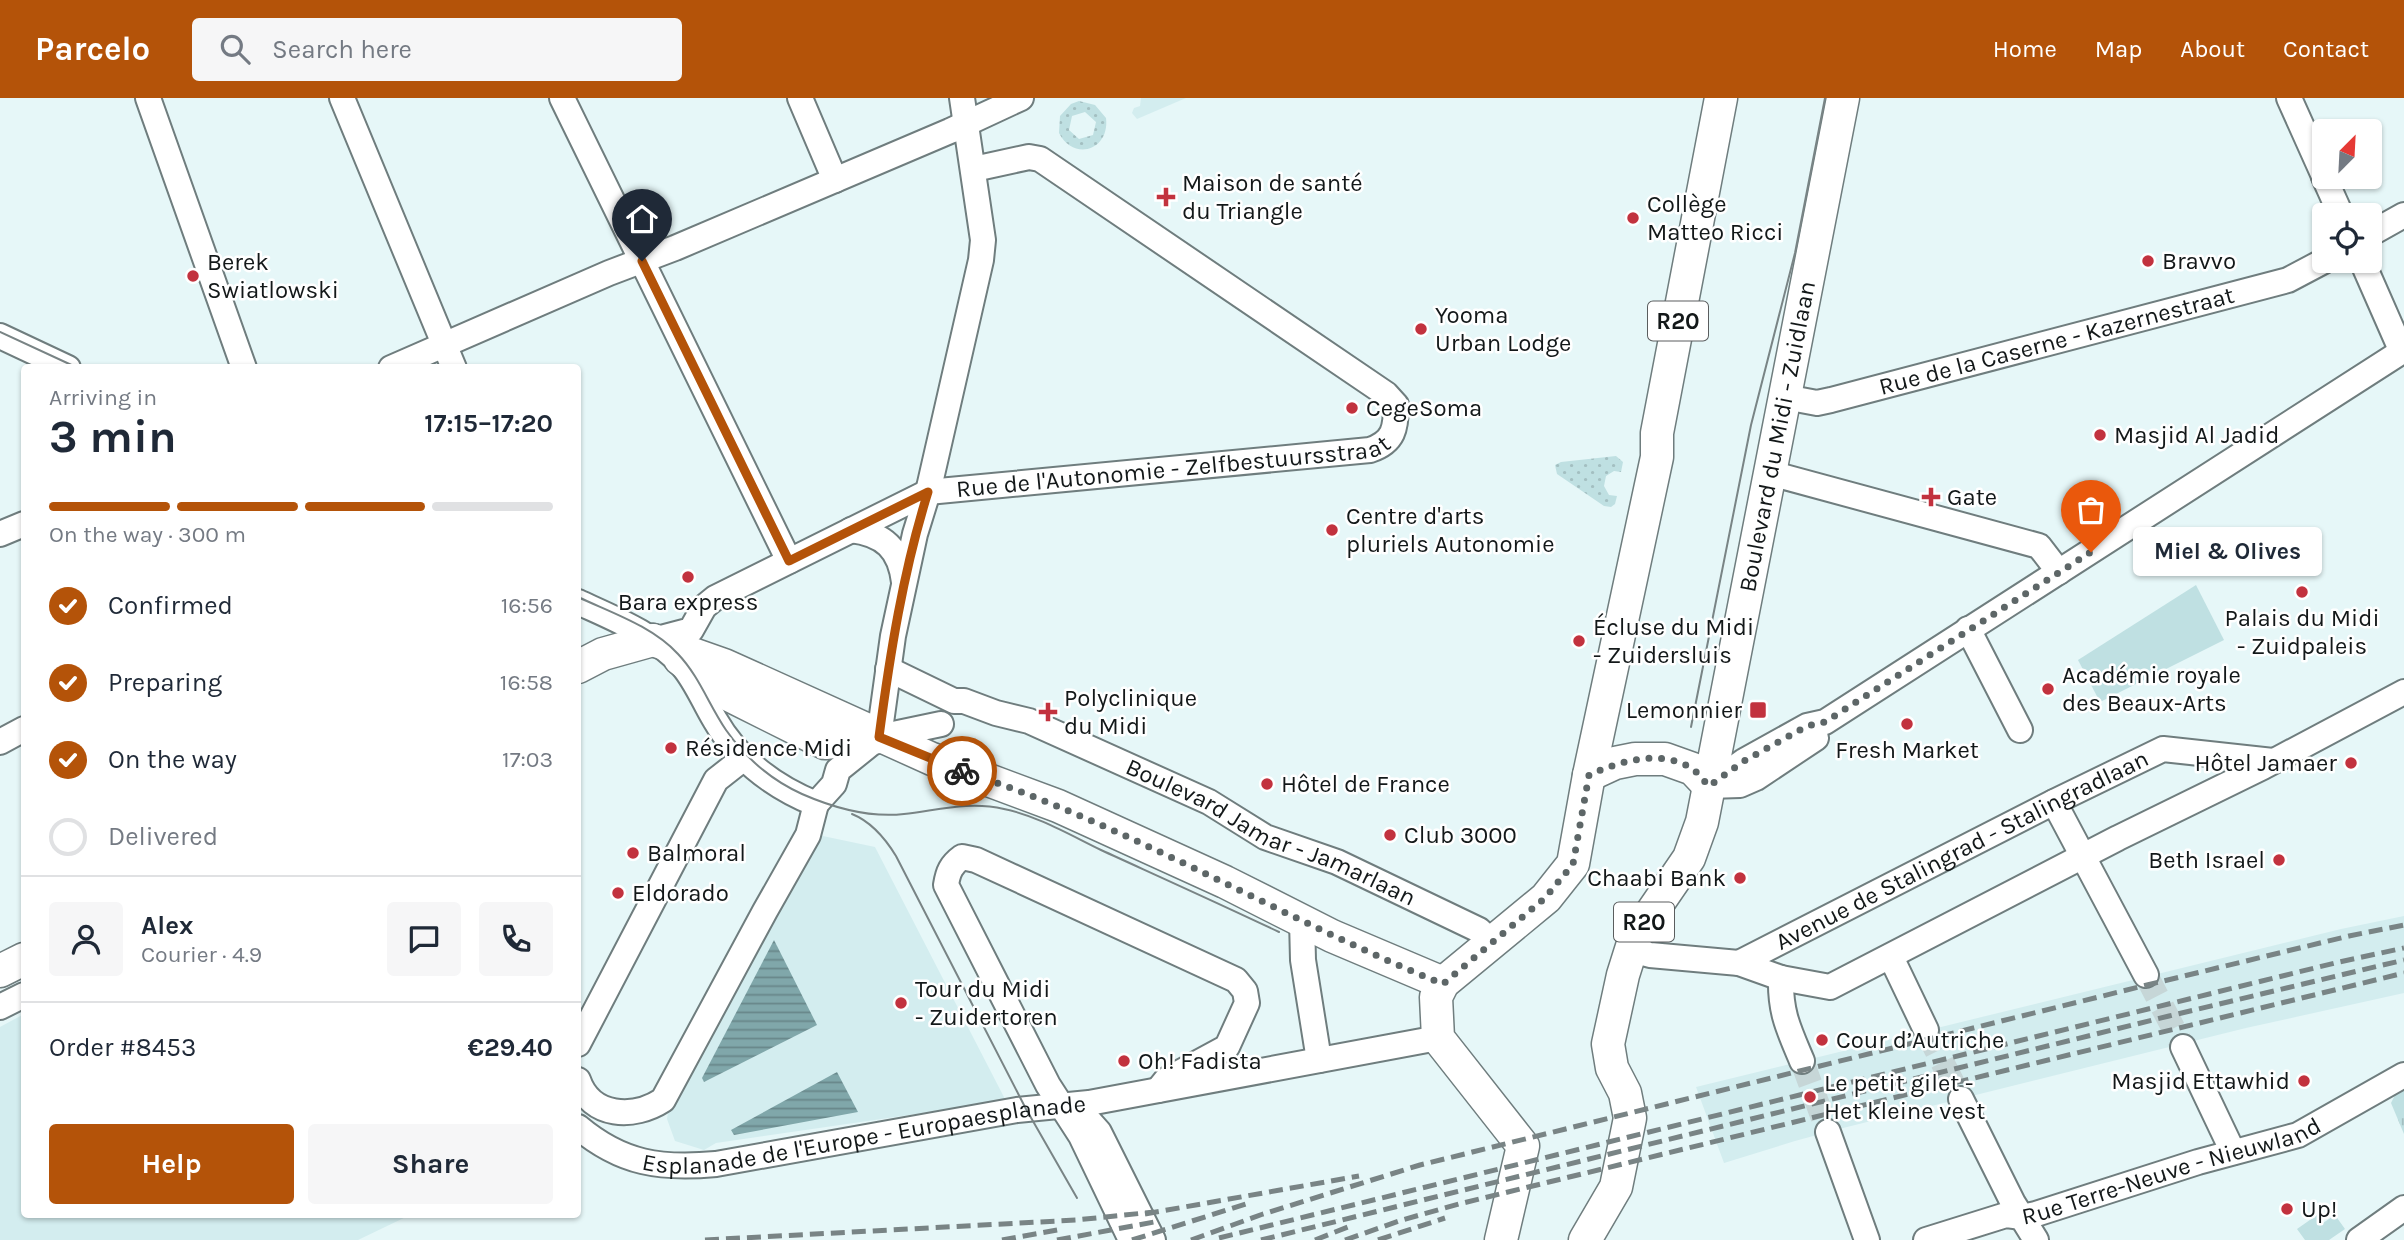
<!DOCTYPE html>
<html lang="en">
<head>
<meta charset="utf-8">
<style>
	:root { --surface:#fff; --page:#f6f6f7; --text:#1f2937; --muted:#747a83; --line:#e0e1e3; --accent:#b45309 }
	body { margin:0; font-family:Karla,sans-serif; background:var(--page); color:var(--text); height:100vh; display:flex; flex-direction:column; font-size:26px; white-space:nowrap }
	* { box-sizing:border-box; margin:0 }
	p { font-size:23px; color:var(--muted) }
	.icon { flex:none; width:38px; height:38px; fill:none; stroke:currentColor; stroke-width:2; stroke-linecap:round; stroke-linejoin:round }
	.map { position:relative; flex:1; overflow:hidden }
	.drawer { position:absolute; left:21px; top:266px; width:560px; height:854px; display:flex; flex-direction:column; background:var(--surface); border-radius:7px; box-shadow:0 2px 5px #0004 }
	.drawer>* { flex:none }
	.needle { width:46px; rotate:24deg }
	.fabs { position:absolute; left:2312px; top:21px; display:grid; gap:14px }
	.fabs a { display:grid; place-items:center; width:70px; height:70px; border-radius:7px; background:var(--surface); box-shadow:0 2px 5px #0004; font-size:35px }
	.pin { position:absolute; display:grid; place-items:center; width:60px; height:60px; color:#fff; margin:-72px -30px; border-radius:50% 50% 50% 0; rotate:-45deg; box-shadow:0 0 7px #0007 }
	.pin .icon { rotate:45deg }
	.courier { position:absolute; display:grid; place-items:center; width:70px; height:70px; margin:-35px; border:5px solid #b45309; border-radius:50%; background:#fff; color:#222; box-shadow:0 2px 9px #0007 }
	.bubble { position:absolute; height:49px; border-radius:7px; background:var(--surface); box-shadow:0 2px 5px #0004; font-size:23px; font-weight:700; line-height:49px; text-align:center }
	.head em { font-style:normal; font-weight:700 }
	.head div { display:flex; flex-direction:column-reverse }
	.head { display:flex; align-items:center; justify-content:space-between; height:119px; padding:0 28px }
	h1 { font-size:46px; font-weight:700; line-height:52px }
	.bar { display:grid; grid-template-columns:repeat(4,1fr); gap:10px 7px; align-content:center; height:84px; padding:0 28px }
	.bar i { height:9px; border-radius:5px; background:var(--line) }
	.bar .selected { background:var(--accent) }
	.bar p { grid-column:span 4 }
	.line { display:flex; align-items:center; gap:18px; padding:0 28px; border-top:2px solid var(--line) }
	.line div { flex:1 }
	.round { display:grid; place-items:center; flex:none; width:74px; height:74px; border-radius:7px; background:var(--page) }
	ol { padding:0 28px; list-style:none }
	li { display:flex; align-items:center; gap:21px; height:77px }
	li p { margin-inline-start:auto }
	li .icon { padding:7px; border-radius:50%; background:var(--accent); color:#fff; stroke-width:4 }
	li:last-child { color:var(--muted) }
	li i { width:38px; height:38px; border:4px solid var(--line); border-radius:50% }
	.cta { display:flex; gap:14px; margin-top:auto; padding:14px 28px }
	.cta a { flex:1; height:80px; border-radius:7px; background:var(--accent); color:#fff; font-size:28px; font-weight:700; line-height:80px; text-align:center }
	.cta a+a { background:var(--page); color:var(--text) }
	header { display:flex; align-items:center; gap:42px; box-sizing:border-box; height:98px; padding:0 35px; background:var(--accent); color:#fff }
	header strong { font-size:33px }
	nav { display:flex; gap:38px; margin-inline-start:auto; font-size:24px }
	.search { width:490px; height:63px; background:var(--page); display:flex; align-items:center; gap:18px; box-sizing:border-box; padding:0 24px; border-radius:7px; color:var(--muted); font-size:26px }
	.map>svg:first-child { display:block }
</style>
</head>
<body>
<header>
<strong>Parcelo</strong>
<div class="search"><svg class="icon" aria-label="search" viewBox="0 0 24 24"><circle cx="10" cy="10" r="6"/><path d="M15 15l6 6"/></svg>Search here</div>
<nav><a>Home</a><a>Map</a><a>About</a><a>Contact</a></nav>
</header>
<div class="map">
<svg width="2404" height="1142" viewBox="0 0 2404 1142">
	<defs>
		<pattern id="grass-tufts" width="24" height="20" patternUnits="userSpaceOnUse" patternTransform="scale(1.75)"><rect width="24" height="20" fill="#bfe0e2"/><path d="M3 7l-1-3M5 7V3M7 7l1-3M15 17l-1-3M17 17v-4M19 17l1-3" fill="none" stroke="#a3bfc1"/></pattern>
		<pattern id="garden-dots" width="8" height="8" patternUnits="userSpaceOnUse" patternTransform="scale(1.75)"><rect width="8" height="8" fill="#bfe0e2"/><path d="M2 2h.1M6 6h.1" fill="none" stroke="#a3bfc1" stroke-width="1.8" stroke-linecap="round"/></pattern>
		<pattern id="water-rules" width="6" height="5" patternUnits="userSpaceOnUse" patternTransform="scale(1.75)"><rect width="6" height="5" fill="#80a7aa"/><path d="M0 2.5h6" fill="none" stroke="#68878a"/></pattern>
	</defs>
	<rect width="100%" height="100%" fill="#e6f7f8"/>
	<g fill="#d3edef">
		<path d="M 1141,0 L 1186,0 L 1137,21 L 1132,15 L 1134,10 L 1140,8 Z"/>
		<path d="M 818,737 L 875,749 L 1006,1003 L 716,1045 L 704,1052 L 675,1043 L 667,1021 L 670,1002 Z"/>
		<path d="M 2404,818 L 2404,895 L 2246,930 L 1839,1031 L 1795,1043 L 1724,1065 L 1696,989 L 2341,831 Z"/>
		<path d="M 24,916 L 24,1116 L 410,1117 L 358,1142 L 0,1142 L 0,929 Z"/>
	</g>
	<path fill="url(#grass-tufts)" d="M 2404,990 L 2404,1036 L 2391,1005 L 2395,997 Z"/>
	<g fill="#bfe0e2">
		<path d="M 2196,487 L 2224,542 L 2100,604 L 2078,562 Z"/>
		<path d="M 2317,1117 L 2323,1125 L 2335,1117 L 2345,1131 L 2329,1142 L 2305,1142 L 2297,1131 Z"/>
	</g>
	<g fill="url(#garden-dots)" fill-rule="evenodd">
		<path d="M 1079,3 L 1095,7 L 1106,20 C 1110,52 1074,64 1059,35 L 1060,18 L 1071,6 ZM 1085,14 L 1096,24 L 1093,37 L 1079,41 L 1069,32 L 1072,18 Z"/>
		<path d="M 1616,358 L 1623,364 L 1621,374 L 1614,373 L 1606,378 L 1604,388 L 1609,397 L 1617,398 L 1615,406 L 1611,409 L 1604,408 L 1557,376 L 1555,367 L 1561,364 Z"/>
	</g>
	<g fill="url(#water-rules)">
		<path d="M 774,842 L 817,927 L 704,984 L 702,980 Z"/>
		<path d="M 837,974 L 858,1014 L 734,1037 L 731,1032 Z"/>
	</g>
	<g fill="none" stroke-linecap="round" stroke-linejoin="round">
		<g stroke="#c6d6d7" stroke-width="24" stroke-dasharray="24 12" stroke-linecap="butt">
			<path d="M 2146,877 L 2183,949"/>
			<path d="M 1926,932 L 1961,1001"/>
			<path d="M 1802,963 L 1828,1034"/>
		</g>
		<g stroke="#6f7d7e" stroke-width="28">
			<g id="minor">
				<path d="M 148,0 L 244,270"/>
				<path d="M 342,0 L 454,270"/>
				<path d="M 562,0 L 789,463"/>
				<path d="M 800,0 L 835,82"/>
				<path d="M 2289,0 L 2324,78"/>
				<path d="M 2324,79 L 2341,117"/>
				<path d="M 2370,136 L 2404,117"/>
				<path d="M 2362,163 L 2402,254"/>
				<path d="M 0,238 L 68,270"/>
				<path d="M 391,270 L 609,175 L 675,150 L 950,33 L 1021,0"/>
				<path id="s1" d="M 1785,299 L 1817,305 L 1831,302 L 2288,182 L 2324,163"/>
				<path d="M 1770,375 L 2039,448 L 2059,474"/>
				<path d="M 851,432 C 884,436 900,451 904,484"/>
				<path d="M 0,436 L 24,426"/>
				<path d="M 578,504 C 615,521 654,536 682,567 C 696,583 704,604 715,622 C 738,662 774,689 816,706"/>
				<path d="M 1968,531 L 2020,632"/>
				<path id="s2" d="M 653,542 L 691,532 L 704,509 L 715,500 L 928,394 L 1370,352 C 1394,344 1396,330 1396,307 L 1386,296 L 1040,61 L 1029,59 L 974,71"/>
				<path id="s3" d="M 888,571 L 954,603 L 964,603 L 996,615 L 1029,623 L 1209,704 L 1265,739 L 1337,764 L 1479,832 L 1493,845"/>
				<path d="M 879,639 L 941,626"/>
				<path d="M 0,644 L 24,631"/>
				<path d="M 1709,688 L 1744,663 L 1807,628 L 1825,624 L 2404,252"/>
				<path d="M 1709,688 L 1740,687 L 1756,680 L 1816,640"/>
				<path d="M 2054,704 L 2146,877"/>
				<path d="M 816,706 L 834,686 L 838,672 L 879,639 L 893,538 L 915,436 L 928,394 L 981,162 L 983,142 L 962,0"/>
				<path d="M 1302,822 L 1303,862 L 1319,962"/>
				<path d="M 1631,852 L 1650,857 L 1739,865 L 1781,880 L 1830,889 L 2118,740 L 2263,669 L 2404,594"/>
				<path d="M 1891,859 L 1926,932"/>
				<path id="s4" d="M 1739,865 L 2054,704 L 2163,651 L 2273,663"/>
				<path d="M 1781,880 C 1780,915 1789,932 1802,963"/>
				<path d="M 0,909 L 24,897"/>
				<path d="M 578,946 L 716,682 L 744,660"/>
				<path d="M 2183,949 L 2233,1054"/>
				<path d="M 578,982 C 591,1020 634,1021 663,1002 L 765,813 L 808,737 L 816,706"/>
				<path d="M 1961,1001 L 2013,1105 L 2036,1142"/>
				<path d="M 1072,1011 L 1083,1016 L 1099,1034 L 1153,1142"/>
				<path id="s5" d="M 578,1029 C 622,1066 661,1071 716,1066 L 1017,1012 L 1089,1005 L 1438,940"/>
				<path d="M 1828,1034 L 1867,1142"/>
				<path d="M 1131,1142 L 1081,1038 L 1048,987 L 946,787 C 948,774 951,767 962,759 L 976,762 L 1236,882 L 1245,893 L 1247,905 L 1227,949 L 1166,982 L 1158,992"/>
				<path id="s6" d="M 1926,1142 L 2006,1117 L 2022,1119 L 2036,1116 L 2198,1064 L 2298,1037 L 2404,977"/>
				<path d="M 2359,1142 L 2404,1110"/>
			</g>
		</g>
		<g stroke="#6f7d7e" stroke-width="35">
			<g id="major">
				<path d="M 653,542 L 724,567 L 932,661 L 1058,708 L 1225,784 L 1332,838 L 1443,885"/>
				<path d="M 680,561 L 727,596 L 825,645 L 879,639"/>
				<path d="M 578,569 L 603,556 L 653,542"/>
				<path d="M 1589,677 L 1615,665 L 1635,661 L 1665,661 L 1693,671 L 1709,688"/>
				<path d="M 0,873 L 24,861"/>
				<path d="M 1501,1142 L 1523,1048 L 1438,940 L 1436,899 L 1443,885 L 1546,800 L 1573,766 L 1589,677 L 1657,359 L 1657,335 L 1721,0"/>
				<path id="s7" d="M 1585,1142 L 1616,1089 L 1630,1020 L 1625,995 L 1612,970 L 1608,946 L 1623,877 L 1635,839 L 1689,760 L 1702,724 L 1843,0"/>
			</g>
		</g>
		<use href="#minor" stroke="#fff" stroke-width="24"/>
		<use href="#major" stroke="#fff" stroke-width="32"/>
		<g stroke="#798485" stroke-width="2">
			<path d="M 0,234 L 78,270"/>
			<path d="M 578,499 C 612,515 652,528 678,556 C 699,578 709,607 726,632 C 745,659 771,682 802,696 C 834,710 869,720 904,716 C 939,712 969,703 1004,711 C 1038,718 1070,737 1101,752 C 1160,779 1220,806 1279,834"/>
			<path d="M 1691,629 L 1751,327 L 1795,155 L 1825,0"/>
			<path d="M 852,716 C 872,724 885,740 896,758 L 1026,1011 L 1077,1100"/>
		</g>
		<g stroke="#798485" stroke-width="5" stroke-dasharray="14 7" stroke-linecap="butt">
			<path d="M 1145,1116 L 1359,1078"/>
			<path d="M 1219,1140 L 2339,864 L 2404,850"/>
			<path d="M 705,1142 L 1076,1122 L 1154,1114"/>
			<path d="M 1002,1142 L 1063,1131"/>
			<path d="M 1057,1142 L 1154,1124"/>
			<path d="M 1132,1142 L 1249,1105"/>
			<path d="M 1191,1142 L 1263,1116 L 1420,1067 L 2147,887 L 2349,838 L 2404,827"/>
			<path d="M 1261,1142 L 2169,918 L 2404,862"/>
			<path d="M 1315,1142 L 1353,1127"/>
			<path d="M 1345,1142 L 1402,1122 L 1459,1106 L 2404,875"/>
			<path d="M 1378,1142 L 1445,1120"/>
		</g>
	</g>
	<g fill="none" stroke-linecap="round" stroke-linejoin="round">
		<path stroke="#5d6667" stroke-width="7" stroke-dasharray="0 12.6" d="M 962,673 C 1129,727 1280,820 1443,886 L 1545,800 L 1573,766 L 1589,677 C 1620,663 1663,650 1694,672 C 1699,676 1704,683 1709,688 L 1744,663 L 1807,628 L 1825,624 L 2091,454"/>
		<path stroke="#b45309" stroke-width="9" d="M 642,163 L 789,463 L 928,394 C 903,474 890,556 879,639 L 962,673"/>
	</g>
	<g fill="#c2323e" stroke="#fff" stroke-width="2.5">
		<path d="M1162.5 88.5h7v7h7v7h-7v7h-7v-7h-7v-7h7z"/>
		<circle cx="1633" cy="120" r="7"/>
		<circle cx="2148" cy="163" r="7"/>
		<circle cx="193" cy="178" r="7"/>
		<circle cx="1421" cy="231" r="7"/>
		<circle cx="1352" cy="310" r="7"/>
		<circle cx="2100" cy="337" r="7"/>
		<path d="M1927.5 388.5h7v7h7v7h-7v7h-7v-7h-7v-7h7z"/>
		<circle cx="1332" cy="432" r="7"/>
		<circle cx="688" cy="479" r="7"/>
		<circle cx="2302" cy="494" r="7"/>
		<circle cx="1579" cy="543" r="7"/>
		<circle cx="2048" cy="591" r="7"/>
		<rect x="1749" y="603" width="18" height="18" rx="3.5"/>
		<path d="M1044.5 603.5h7v7h7v7h-7v7h-7v-7h-7v-7h7z"/>
		<circle cx="1907" cy="626" r="7"/>
		<circle cx="671" cy="650" r="7"/>
		<circle cx="2351" cy="665" r="7"/>
		<circle cx="1267" cy="686" r="7"/>
		<circle cx="1390" cy="737" r="7"/>
		<circle cx="633" cy="755" r="7"/>
		<circle cx="2279" cy="762" r="7"/>
		<circle cx="1740" cy="780" r="7"/>
		<circle cx="618" cy="795" r="7"/>
		<circle cx="901" cy="905" r="7"/>
		<circle cx="1822" cy="942" r="7"/>
		<circle cx="1124" cy="963" r="7"/>
		<circle cx="2304" cy="983" r="7"/>
		<circle cx="1810" cy="999" r="7"/>
		<circle cx="2287" cy="1111" r="7"/>
	</g>
	<g text-anchor="middle" dominant-baseline="central" stroke-width="5" stroke-linejoin="round" paint-order="stroke">
		<g fill="#fff" stroke="#5a5d5e" stroke-width="2">
			<rect x="1648" y="203.5" width="60" height="39" rx="5"/>
			<rect x="1614" y="804.5" width="60" height="39" rx="5"/>
		</g>
		<g font-size="23" font-weight="bold" fill="#131819">
			<text x="1678" y="223">R20</text>
			<text x="1644" y="824">R20</text>
		</g>
		<g font-size="24" fill="#131819" stroke="#fff" text-anchor="start">
			<text x="1182" y="85">Maison de santé<tspan x="1182" dy="28">du Triangle</tspan></text>
			<text x="1647" y="106">Collège<tspan x="1647" dy="28">Matteo Ricci</tspan></text>
			<text x="2162" y="163">Bravvo</text>
			<text x="207" y="164">Berek<tspan x="207" dy="28">Swiatlowski</tspan></text>
			<text x="1435" y="217">Yooma<tspan x="1435" dy="28">Urban Lodge</tspan></text>
			<text x="1366" y="310">CegeSoma</text>
			<text x="2114" y="337">Masjid Al Jadid</text>
			<text x="1947" y="399">Gate</text>
			<text x="1346" y="418">Centre d'arts<tspan x="1346" dy="28">pluriels Autonomie</tspan></text>
			<text x="688" y="504" text-anchor="middle">Bara express</text>
			<text x="2302" y="520" text-anchor="middle">Palais du Midi<tspan x="2302" dy="28">- Zuidpaleis</tspan></text>
			<text x="1593" y="529">Écluse du Midi<tspan x="1593" dy="28">- Zuidersluis</tspan></text>
			<text x="2062" y="577">Académie royale<tspan x="2062" dy="28">des Beaux-Arts</tspan></text>
			<text x="1064" y="600">Polyclinique<tspan x="1064" dy="28">du Midi</tspan></text>
			<text x="1742" y="612" text-anchor="end">Lemonnier</text>
			<text x="685" y="650">Résidence Midi</text>
			<text x="1907" y="652" text-anchor="middle">Fresh Market</text>
			<text x="2337" y="665" text-anchor="end">Hôtel Jamaer</text>
			<text x="1281" y="686">Hôtel de France</text>
			<text x="1404" y="737">Club 3000</text>
			<text x="647" y="755">Balmoral</text>
			<text x="2265" y="762" text-anchor="end">Beth Israel</text>
			<text x="1726" y="780" text-anchor="end">Chaabi Bank</text>
			<text x="632" y="795">Eldorado</text>
			<text x="915" y="891">Tour du Midi<tspan x="915" dy="28">- Zuidertoren</tspan></text>
			<text x="1836" y="942">Cour d’Autriche</text>
			<text x="1138" y="963">Oh! Fadista</text>
			<text x="2290" y="983" text-anchor="end">Masjid Ettawhid</text>
			<text x="1824" y="985">Le petit gilet -<tspan x="1824" dy="28">Het kleine vest</tspan></text>
			<text x="2301" y="1111">Up!</text>
		</g>
		<g font-size="24" fill="#131819" stroke="#fff">
			<text stroke="none"><textPath href="#s1" startOffset="280">Rue de la Caserne - Kazernestraat</textPath></text>
			<text stroke="none"><textPath href="#s7" startOffset="847">Boulevard du Midi - Zuidlaan</textPath></text>
			<text stroke="none"><textPath href="#s2" startOffset="564">Rue de l'Autonomie - Zelfbestuursstraat</textPath></text>
			<text stroke="none"><textPath href="#s3" startOffset="418">Boulevard Jamar - Jamarlaan</textPath></text>
			<text stroke="none"><textPath href="#s4" startOffset="250">Avenue de Stalingrad - Stalingradlaan</textPath></text>
			<text stroke="none"><textPath href="#s5" startOffset="298">Esplanade de l'Europe - Europaesplanade</textPath></text>
			<text stroke="none"><textPath href="#s6" startOffset="256">Rue Terre-Neuve - Nieuwland</textPath></text>
		</g>
	</g>
</svg>
<div class="fabs">
<a><svg class="needle" viewBox="-14 -14 28 28"><path d="M0-13l5 13h-10z" fill="#e53935"/><path d="M0 13l5-13h-10z" fill="#747a83"/></svg></a>
<a><svg class="icon" aria-label="locate" viewBox="0 0 24 24"><circle cx="12" cy="12" r="6"/><path d="M12 2v4M12 18v4M2 12h4M18 12h4"/></svg></a>
</div>
<div class="pin" style="left:2091px;top:454px;background:#ea580c"><svg class="icon" aria-label="bag" viewBox="0 0 24 24"><path d="M5 8h14l-1 12H6zM9 8a3 3 0 0 1 6 0"/></svg></div>
<div class="pin" style="left:642px;top:163px;background:#1f2937"><svg class="icon" aria-label="home" viewBox="0 0 24 24"><path d="M3 11l9-7 9 7M6 9v11h12V9"/></svg></div>
<div class="courier" style="left:962px;top:673px"><svg class="icon" aria-label="bike" viewBox="0 0 24 24"><circle cx="6" cy="16" r="4"/><circle cx="18" cy="16" r="4"/><path d="M6 16l4-8h5l3 8M10 8l3 8H6M13 5h3"/></svg></div>
<div class="bubble" style="left:2133px;top:429px;width:189px">Miel &amp; Olives</div>
<section class="drawer">
<div class="head"><div><h1>3 min</h1><p>Arriving in</p></div><em>17:15–17:20</em></div>
<div class="bar"><i class="selected"></i><i class="selected"></i><i class="selected"></i><i></i><p>On the way · 300 m</p></div>
<ol>
<li><svg class="icon" aria-label="check" viewBox="0 0 24 24"><path d="M5 12l5 5 9-10"/></svg>Confirmed<p>16:56</p></li>
<li><svg class="icon" aria-label="check" viewBox="0 0 24 24"><path d="M5 12l5 5 9-10"/></svg>Preparing<p>16:58</p></li>
<li><svg class="icon" aria-label="check" viewBox="0 0 24 24"><path d="M5 12l5 5 9-10"/></svg>On the way<p>17:03</p></li>
<li><i></i>Delivered</li>
</ol>
<div class="line" style="height:126px"><a class="round"><svg class="icon" aria-label="person" viewBox="0 0 24 24"><circle cx="12" cy="8" r="4"/><path d="M4 21q1-7 8-7t8 7"/></svg></a><div><b>Alex</b><p>Courier · 4.9</p></div><a class="round"><svg class="icon" aria-label="chat" viewBox="0 0 24 24"><path d="M4 5h16v11H9l-5 4z"/></svg></a><a class="round"><svg class="icon" aria-label="phone" viewBox="0 0 24 24"><path d="M5 4h4l2 5-3 2q2 4 5 5l2-3 5 2v4C11 20 4 13 5 4z"/></svg></a></div>
<div class="line" style="height:91px"><div>Order #8453</div><b>€29.40</b></div>
<div class="cta"><a>Help</a><a>Share</a></div>
</section>
</div>
</body>
</html>
